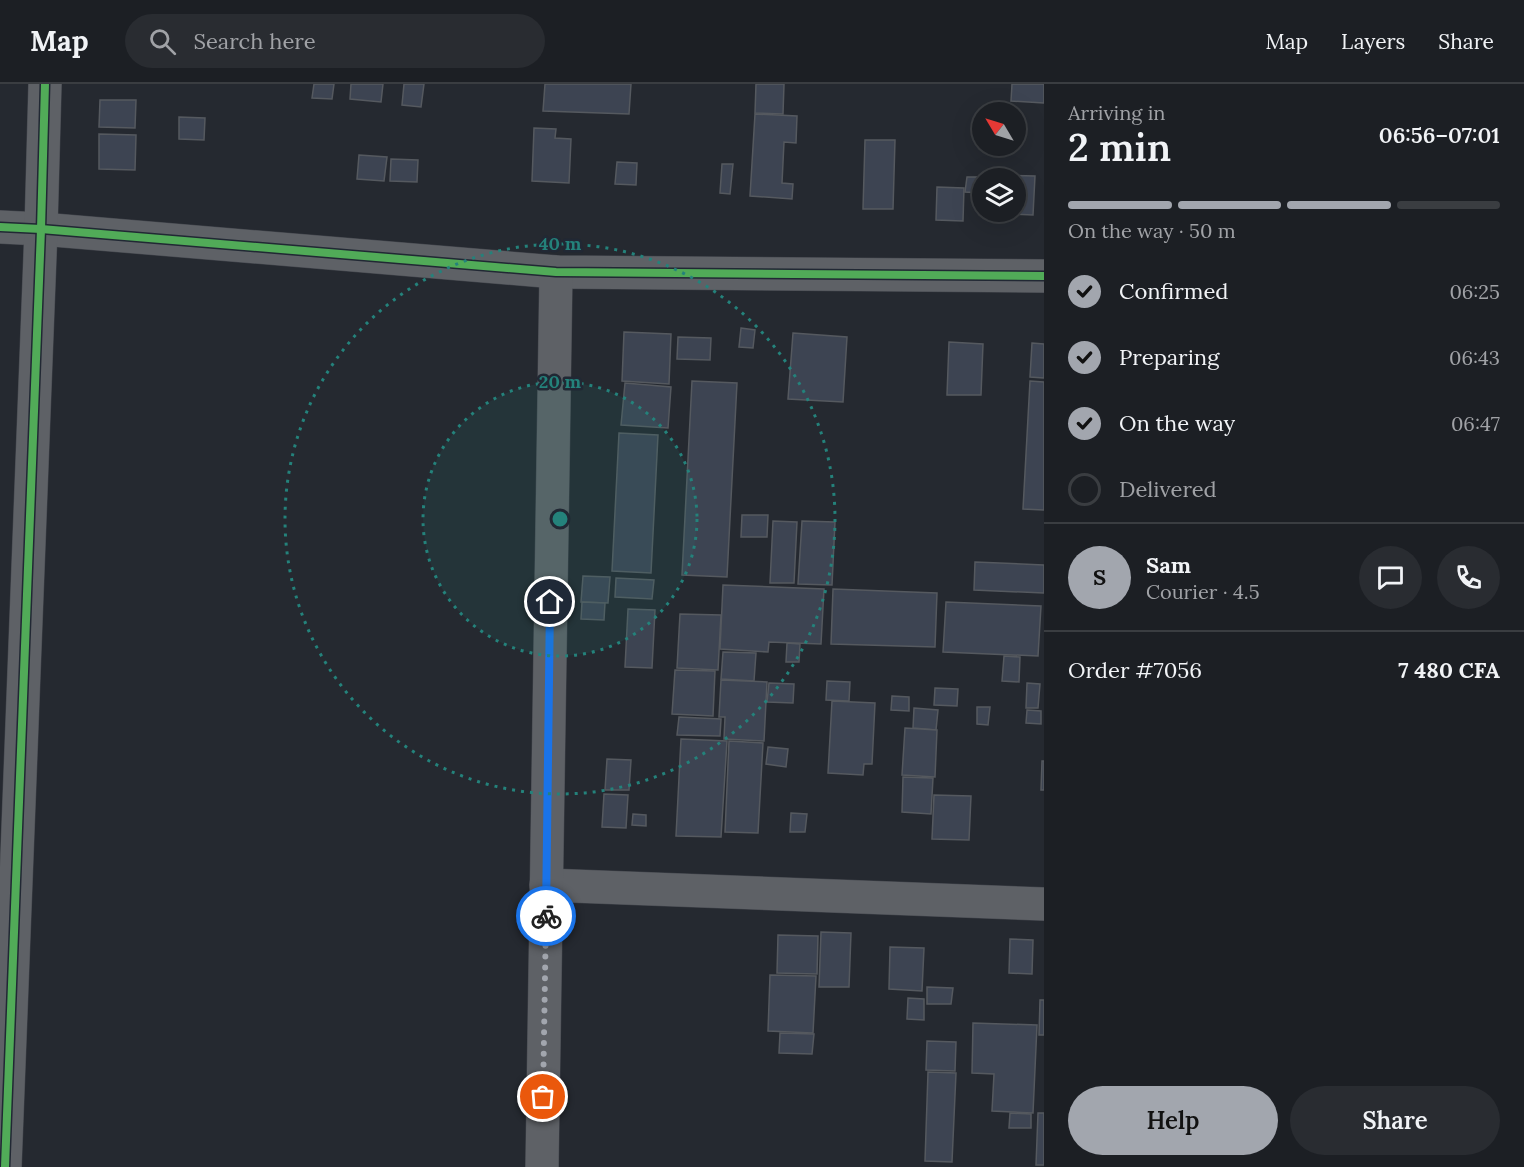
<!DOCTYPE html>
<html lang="en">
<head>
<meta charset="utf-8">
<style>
	:root { --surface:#1c1f24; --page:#292c31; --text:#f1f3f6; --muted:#a0a2a6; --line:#3a3d41; --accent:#a2a6ae }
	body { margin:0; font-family:Lora,serif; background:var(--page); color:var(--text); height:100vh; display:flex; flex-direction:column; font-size:22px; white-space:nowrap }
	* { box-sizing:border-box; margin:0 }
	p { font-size:20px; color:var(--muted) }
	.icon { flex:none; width:33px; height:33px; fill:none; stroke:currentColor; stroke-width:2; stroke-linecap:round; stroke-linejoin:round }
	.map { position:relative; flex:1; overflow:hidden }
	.sheet { display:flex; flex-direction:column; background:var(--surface); width:480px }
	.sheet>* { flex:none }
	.needle { width:39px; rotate:308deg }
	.controls { position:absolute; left:972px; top:18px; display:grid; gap:12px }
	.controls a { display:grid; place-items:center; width:54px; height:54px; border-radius:50%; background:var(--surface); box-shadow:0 6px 24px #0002,0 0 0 2px var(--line); font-size:30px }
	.pin { position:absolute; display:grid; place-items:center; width:51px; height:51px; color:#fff; margin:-26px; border:3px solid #fff; border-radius:50%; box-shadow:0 2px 6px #0007 }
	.courier { position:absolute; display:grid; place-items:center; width:60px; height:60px; margin:-30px; border:4px solid #1a73e8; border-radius:50%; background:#fff; color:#222; box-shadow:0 2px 8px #0007 }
	.overview em { font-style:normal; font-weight:600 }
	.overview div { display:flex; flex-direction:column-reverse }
	.overview { display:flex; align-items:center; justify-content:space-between; height:102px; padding:0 24px }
	h1 { font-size:39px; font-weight:600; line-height:45px }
	.bar { display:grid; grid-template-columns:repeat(4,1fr); gap:9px 6px; align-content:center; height:72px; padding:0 24px }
	.bar i { height:8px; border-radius:4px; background:var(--line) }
	.bar .active { background:var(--accent) }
	.bar p { grid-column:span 4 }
	.line { display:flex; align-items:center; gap:15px; padding:0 24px; border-top:2px solid var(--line) }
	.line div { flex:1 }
	.round { display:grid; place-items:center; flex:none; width:63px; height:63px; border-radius:32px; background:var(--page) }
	ol { padding:0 24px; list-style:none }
	li { display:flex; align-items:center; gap:18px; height:66px }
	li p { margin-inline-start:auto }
	li .icon { padding:6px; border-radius:50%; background:var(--accent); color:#111; stroke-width:4 }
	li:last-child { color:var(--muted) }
	li i { width:33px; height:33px; border:3px solid var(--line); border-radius:50% }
	.button { display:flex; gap:12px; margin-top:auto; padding:12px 24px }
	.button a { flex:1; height:69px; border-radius:36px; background:var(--accent); color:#111; font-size:24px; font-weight:600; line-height:69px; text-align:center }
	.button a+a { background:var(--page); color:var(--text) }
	header { display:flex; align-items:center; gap:36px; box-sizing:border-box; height:84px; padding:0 30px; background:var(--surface); border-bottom:2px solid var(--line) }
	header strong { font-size:28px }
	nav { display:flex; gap:33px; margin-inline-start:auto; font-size:21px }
	.search { width:420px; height:54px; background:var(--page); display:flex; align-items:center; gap:15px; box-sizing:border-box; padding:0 21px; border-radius:33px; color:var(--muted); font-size:22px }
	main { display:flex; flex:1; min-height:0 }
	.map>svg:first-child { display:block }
</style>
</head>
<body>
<header>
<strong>Map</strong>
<div class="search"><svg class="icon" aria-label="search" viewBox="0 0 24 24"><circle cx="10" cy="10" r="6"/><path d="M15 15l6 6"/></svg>Search here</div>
<nav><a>Map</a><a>Layers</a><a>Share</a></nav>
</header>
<main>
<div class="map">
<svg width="1044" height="1083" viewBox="0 0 1044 1083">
	<rect width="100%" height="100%" fill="#252930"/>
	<g fill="#3d4452" stroke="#55595f" stroke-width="1.5">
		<path d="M 314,0 L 334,0 L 332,15 L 312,14 Z"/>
		<path d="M 351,0 L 383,0 L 381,18 L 350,15 Z"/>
		<path d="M 404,0 L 424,0 L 421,23 L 402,21 Z"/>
		<path d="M 545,0 L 631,0 L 629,30 L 543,27 Z"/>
		<path d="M 756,0 L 784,0 L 783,30 L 755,29 Z"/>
		<path d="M 1012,0 L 1044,0 L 1044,19 L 1011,17 Z"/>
		<path d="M 100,16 L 136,16 L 135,44 L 99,43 Z"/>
		<path d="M 755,30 L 797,32 L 796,59 L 784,58 L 782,99 L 793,100 L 792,115 L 750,112 Z"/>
		<path d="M 179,33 L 205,34 L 204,56 L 179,55 Z"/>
		<path d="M 534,44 L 556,45 L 555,54 L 571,55 L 569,99 L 532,97 Z"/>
		<path d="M 99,50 L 136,51 L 135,86 L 99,85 Z"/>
		<path d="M 865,56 L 895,56 L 893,125 L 863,125 Z"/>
		<path d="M 359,71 L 387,73 L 384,97 L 357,95 Z"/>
		<path d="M 391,75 L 418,76 L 417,98 L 390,97 Z"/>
		<path d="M 617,78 L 637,79 L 636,101 L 615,100 Z"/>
		<path d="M 722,80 L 733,80 L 730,110 L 720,109 Z"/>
		<path d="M 994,91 L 1035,92 L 1033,131 L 993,129 L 993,128 L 1016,128 L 1016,94 L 994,94 Z"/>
		<path d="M 967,93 L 982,93 L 981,109 L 965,108 Z"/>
		<path d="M 937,103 L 964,104 L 963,137 L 936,136 Z"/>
		<path d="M 741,244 L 755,246 L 753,264 L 739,263 Z"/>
		<path d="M 624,248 L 671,250 L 669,300 L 622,297 Z"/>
		<path d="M 793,249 L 847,253 L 843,318 L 788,315 Z"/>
		<path d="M 678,253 L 711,254 L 710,276 L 677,275 Z"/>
		<path d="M 949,258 L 983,260 L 981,311 L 947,311 Z"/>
		<path d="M 1032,259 L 1044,260 L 1044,294 L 1030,293 Z"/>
		<path d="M 692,297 L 737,299 L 727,493 L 682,491 Z"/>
		<path d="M 1030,297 L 1044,298 L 1044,426 L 1023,425 Z"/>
		<path d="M 625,299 L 671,303 L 668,344 L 621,341 Z"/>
		<path d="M 619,349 L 658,351 L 651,489 L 612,487 Z"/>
		<path d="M 742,431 L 768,431 L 767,453 L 741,453 Z"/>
		<path d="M 773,437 L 797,438 L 794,499 L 770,499 Z"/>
		<path d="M 802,437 L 835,438 L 832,501 L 798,500 Z"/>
		<path d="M 975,478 L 1044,481 L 1044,509 L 974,506 Z"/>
		<path d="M 583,492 L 610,493 L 608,519 L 581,518 Z"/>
		<path d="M 616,494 L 654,496 L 652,515 L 615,513 Z"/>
		<path d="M 723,501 L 824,505 L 821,560 L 769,558 L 768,568 L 720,565 Z"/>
		<path d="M 833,505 L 937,509 L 935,563 L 831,560 Z"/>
		<path d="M 582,518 L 605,519 L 604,536 L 581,535 Z"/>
		<path d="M 946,518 L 1041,522 L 1038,572 L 943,568 Z"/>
		<path d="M 628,525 L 655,526 L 652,584 L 625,583 Z"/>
		<path d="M 680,530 L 721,531 L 718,586 L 677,584 Z"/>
		<path d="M 787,559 L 800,560 L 799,578 L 786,578 Z"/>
		<path d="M 723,568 L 756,569 L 754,597 L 721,595 Z"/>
		<path d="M 1004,572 L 1020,573 L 1019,598 L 1002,597 Z"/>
		<path d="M 675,586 L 715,587 L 713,632 L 672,630 Z"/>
		<path d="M 721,596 L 767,598 L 764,657 L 724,655 L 725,633 L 719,633 Z"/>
		<path d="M 827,597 L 850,598 L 849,617 L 826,616 Z"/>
		<path d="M 769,599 L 794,600 L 793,619 L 767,618 Z"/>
		<path d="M 1027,599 L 1040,600 L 1038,624 L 1026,624 Z"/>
		<path d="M 935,604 L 958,605 L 957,622 L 934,621 Z"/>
		<path d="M 892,612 L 909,613 L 909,627 L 891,626 Z"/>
		<path d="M 832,617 L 875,619 L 872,680 L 864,680 L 863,691 L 828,689 Z"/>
		<path d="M 977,623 L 990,623 L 988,641 L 977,640 Z"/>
		<path d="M 914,624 L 938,626 L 936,646 L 913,644 Z"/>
		<path d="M 1027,626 L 1041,627 L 1041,640 L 1026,639 Z"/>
		<path d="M 679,633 L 721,635 L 720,652 L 677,651 Z"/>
		<path d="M 905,644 L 937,646 L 935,693 L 902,691 Z"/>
		<path d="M 681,655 L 727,657 L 721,753 L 676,752 Z"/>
		<path d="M 729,657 L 763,659 L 758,749 L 725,748 Z"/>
		<path d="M 768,663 L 788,665 L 786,683 L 766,680 Z"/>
		<path d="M 607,675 L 631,676 L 629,706 L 605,706 Z"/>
		<path d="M 1042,677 L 1044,677 L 1044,706 L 1041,706 Z"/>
		<path d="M 903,693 L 933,694 L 931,730 L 902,728 Z"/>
		<path d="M 604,710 L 628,711 L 626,744 L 602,743 Z"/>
		<path d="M 934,711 L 971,712 L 969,756 L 932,755 Z"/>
		<path d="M 791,729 L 807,730 L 805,748 L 790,748 Z"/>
		<path d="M 633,730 L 646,731 L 646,742 L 632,741 Z"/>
		<path d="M 821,848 L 851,849 L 849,903 L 819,903 Z"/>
		<path d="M 778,851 L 818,852 L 817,890 L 777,889 Z"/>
		<path d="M 1010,855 L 1033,856 L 1032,890 L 1009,889 Z"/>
		<path d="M 890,863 L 924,864 L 922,907 L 889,905 Z"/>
		<path d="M 770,891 L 816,892 L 813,949 L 768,947 Z"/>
		<path d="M 927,903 L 953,904 L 951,920 L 927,920 Z"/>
		<path d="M 908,914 L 924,915 L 924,936 L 907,935 Z"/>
		<path d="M 1040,916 L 1044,916 L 1044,951 L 1039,951 Z"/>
		<path d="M 973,939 L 1037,941 L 1033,1029 L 992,1027 L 994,990 L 972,989 Z"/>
		<path d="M 780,949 L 814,950 L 812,970 L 779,969 Z"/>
		<path d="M 927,957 L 956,958 L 955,987 L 926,986 Z"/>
		<path d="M 928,988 L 956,989 L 952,1078 L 925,1077 Z"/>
		<path d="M 1010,1029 L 1031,1030 L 1031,1044 L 1009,1044 Z"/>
		<path d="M 1038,1029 L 1044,1029 L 1044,1081 L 1036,1081 Z"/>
	</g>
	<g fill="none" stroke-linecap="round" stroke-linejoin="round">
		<g stroke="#42454c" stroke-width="34">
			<g id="minor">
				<path d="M 0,143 L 41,145 L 556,188 L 1044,192"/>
				<path d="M 546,801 L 1044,820"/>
				<path d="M 5,1083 L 41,145 L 45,0"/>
				<path d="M 542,1083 L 556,188"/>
			</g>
		</g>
		<use href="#minor" stroke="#5e6166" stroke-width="33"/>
		<g stroke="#212834" stroke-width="11">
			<g id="cycleway">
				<path d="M 0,143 L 41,145 L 556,188 L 1044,192"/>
				<path d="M 5,1083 L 41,145 L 45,0"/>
			</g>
		</g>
		<use href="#cycleway" stroke="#51ab58" stroke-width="8"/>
	</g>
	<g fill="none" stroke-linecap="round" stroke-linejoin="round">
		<path stroke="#a2a6ae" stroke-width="6" stroke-dasharray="0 10.8" d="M 543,1013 L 546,832"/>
		<path stroke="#1a73e8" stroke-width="8" d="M 546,832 L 550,518"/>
	</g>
	<circle cx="560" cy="435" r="137" fill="#24827b" fill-opacity=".12"/>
	<g fill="none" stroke="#24827b" stroke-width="3" stroke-dasharray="3 6">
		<circle cx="560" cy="435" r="137"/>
		<circle cx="560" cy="435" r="275"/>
	</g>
	<circle cx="560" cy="435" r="9" fill="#24827b" stroke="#212834" stroke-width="3"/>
	<g font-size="18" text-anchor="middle" font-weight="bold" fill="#24827b" stroke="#212834" stroke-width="5" stroke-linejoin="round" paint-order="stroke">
		<text x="560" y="166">40 m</text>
		<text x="560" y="304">20 m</text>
	</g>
</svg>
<div class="controls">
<a><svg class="needle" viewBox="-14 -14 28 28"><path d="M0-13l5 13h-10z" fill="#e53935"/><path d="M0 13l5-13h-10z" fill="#a0a2a6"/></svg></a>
<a><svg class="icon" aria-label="layers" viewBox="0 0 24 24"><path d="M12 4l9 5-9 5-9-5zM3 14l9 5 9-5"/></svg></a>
</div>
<div class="pin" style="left:543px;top:1013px;background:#ea580c"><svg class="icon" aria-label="bag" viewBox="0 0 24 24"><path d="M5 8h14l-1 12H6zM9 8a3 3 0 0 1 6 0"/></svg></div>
<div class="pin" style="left:550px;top:518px;background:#1f2937"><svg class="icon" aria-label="home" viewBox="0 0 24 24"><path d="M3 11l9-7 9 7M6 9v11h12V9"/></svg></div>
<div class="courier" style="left:546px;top:832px"><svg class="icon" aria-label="bike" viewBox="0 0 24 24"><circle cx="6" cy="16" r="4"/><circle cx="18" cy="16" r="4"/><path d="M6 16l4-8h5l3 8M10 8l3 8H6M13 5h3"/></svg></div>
</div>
<section class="sheet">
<div class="overview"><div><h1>2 min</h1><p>Arriving in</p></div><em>06:56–07:01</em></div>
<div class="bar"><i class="active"></i><i class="active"></i><i class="active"></i><i></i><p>On the way · 50 m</p></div>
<ol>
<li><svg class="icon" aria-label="check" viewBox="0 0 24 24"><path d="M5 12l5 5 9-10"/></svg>Confirmed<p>06:25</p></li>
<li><svg class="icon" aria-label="check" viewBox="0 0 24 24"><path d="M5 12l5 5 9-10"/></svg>Preparing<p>06:43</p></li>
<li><svg class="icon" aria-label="check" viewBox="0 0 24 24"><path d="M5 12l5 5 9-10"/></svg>On the way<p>06:47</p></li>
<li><i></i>Delivered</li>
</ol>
<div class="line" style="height:108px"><b class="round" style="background:var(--accent);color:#111">S</b><div><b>Sam</b><p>Courier · 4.5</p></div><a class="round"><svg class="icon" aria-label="chat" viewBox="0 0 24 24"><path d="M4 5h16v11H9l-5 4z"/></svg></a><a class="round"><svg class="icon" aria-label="phone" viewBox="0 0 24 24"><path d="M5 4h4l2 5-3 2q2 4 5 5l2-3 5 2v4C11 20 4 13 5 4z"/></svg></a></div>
<div class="line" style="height:78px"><div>Order #7056</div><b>7 480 CFA</b></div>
<div class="button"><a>Help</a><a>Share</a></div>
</section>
</main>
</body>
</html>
